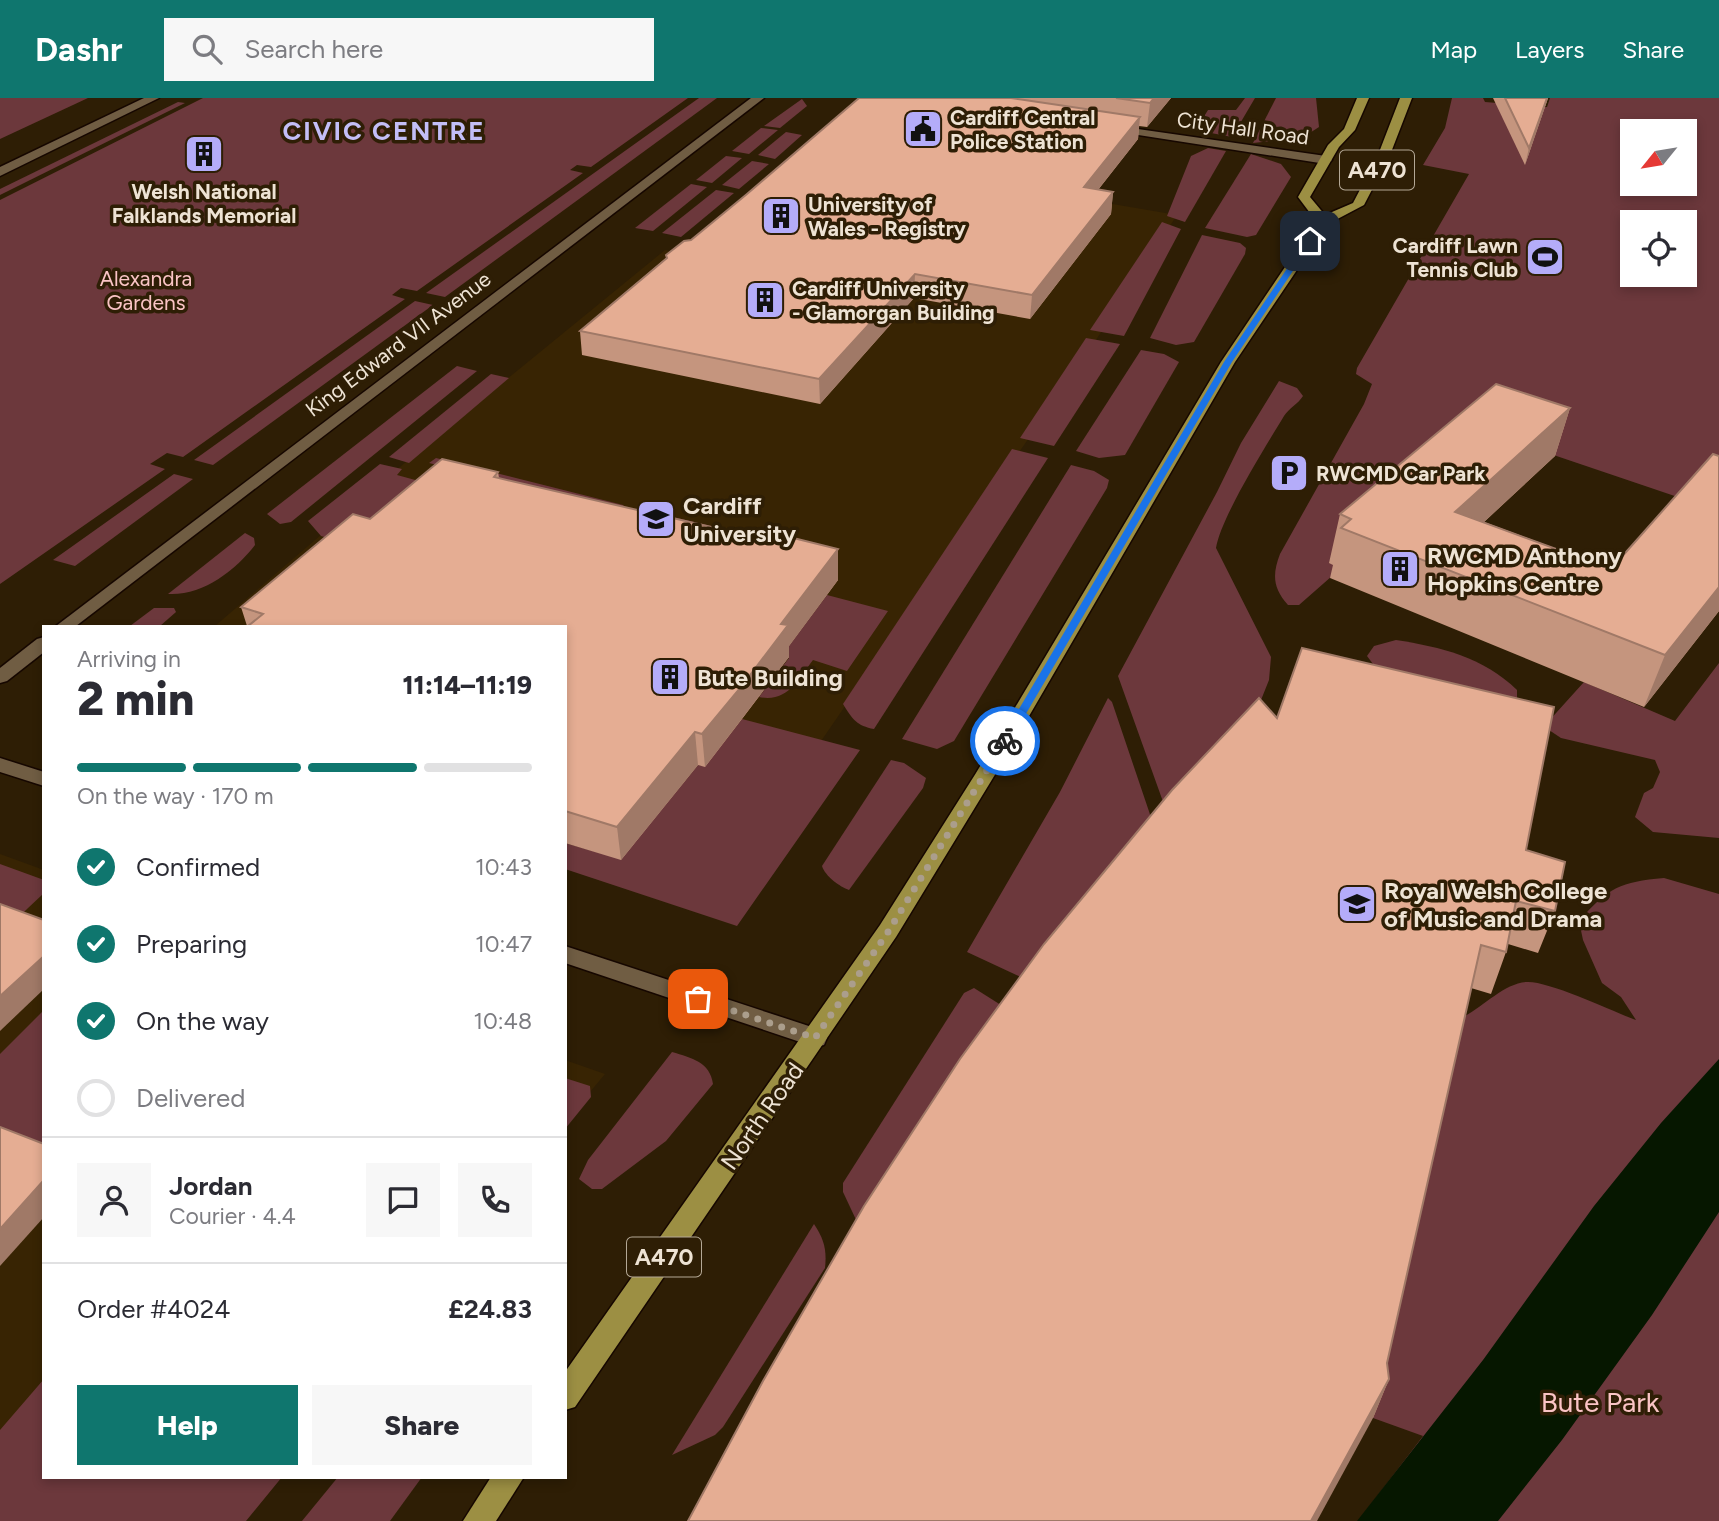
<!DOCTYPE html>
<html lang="en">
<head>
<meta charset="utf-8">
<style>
	:root { --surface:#fff; --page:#f7f7f7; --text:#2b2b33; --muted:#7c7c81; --line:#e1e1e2; --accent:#0f766e }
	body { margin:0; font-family:Figtree,sans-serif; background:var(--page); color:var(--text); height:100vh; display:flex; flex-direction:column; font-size:26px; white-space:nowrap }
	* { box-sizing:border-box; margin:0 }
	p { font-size:23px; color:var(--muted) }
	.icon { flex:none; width:38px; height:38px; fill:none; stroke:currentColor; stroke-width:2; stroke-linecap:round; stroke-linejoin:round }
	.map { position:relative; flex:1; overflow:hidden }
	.drawer { position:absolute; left:42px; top:527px; width:525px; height:854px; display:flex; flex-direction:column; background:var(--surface); border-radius:0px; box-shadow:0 4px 10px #0003 }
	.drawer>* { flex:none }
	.needle { width:46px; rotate:240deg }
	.buttons { position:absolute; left:1620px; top:21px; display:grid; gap:14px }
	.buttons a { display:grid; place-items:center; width:77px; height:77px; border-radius:0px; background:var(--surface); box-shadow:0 4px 10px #0003; font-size:35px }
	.pin { position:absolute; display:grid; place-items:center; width:60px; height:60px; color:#fff; margin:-30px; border-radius:14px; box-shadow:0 4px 10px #0006 }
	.courier { position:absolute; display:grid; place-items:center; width:70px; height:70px; margin:-35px; border:5px solid #1a73e8; border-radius:50%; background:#fff; color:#222; box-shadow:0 2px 9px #0007 }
	.head em { font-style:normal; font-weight:800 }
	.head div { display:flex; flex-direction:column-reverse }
	.head { display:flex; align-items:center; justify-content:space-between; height:119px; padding:0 35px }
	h1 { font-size:46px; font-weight:800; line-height:52px }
	.bar { display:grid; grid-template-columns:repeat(4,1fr); gap:10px 7px; align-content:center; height:84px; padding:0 35px }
	.bar i { height:9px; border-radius:5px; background:var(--line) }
	.bar .selected { background:var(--accent) }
	.bar p { grid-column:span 4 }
	.line { display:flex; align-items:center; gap:18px; padding:0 35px; border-top:2px solid var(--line) }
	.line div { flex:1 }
	.round { display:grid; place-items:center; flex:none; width:74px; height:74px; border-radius:0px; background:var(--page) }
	ol { padding:0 35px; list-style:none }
	li { display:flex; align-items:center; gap:21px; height:77px }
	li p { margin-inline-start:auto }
	li .icon { padding:7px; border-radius:50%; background:var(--accent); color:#fff; stroke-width:4 }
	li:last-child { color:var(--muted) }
	li i { width:38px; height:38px; border:4px solid var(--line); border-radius:50% }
	.button { display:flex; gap:14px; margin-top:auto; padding:14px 35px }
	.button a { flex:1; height:80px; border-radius:0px; background:var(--accent); color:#fff; font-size:28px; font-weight:800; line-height:80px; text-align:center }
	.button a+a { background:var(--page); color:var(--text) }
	header { display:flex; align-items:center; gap:42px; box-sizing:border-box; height:98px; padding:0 35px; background:var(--accent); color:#fff }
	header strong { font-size:33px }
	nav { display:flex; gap:38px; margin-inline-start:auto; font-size:24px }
	.search { width:490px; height:63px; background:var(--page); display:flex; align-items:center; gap:18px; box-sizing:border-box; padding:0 24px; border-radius:0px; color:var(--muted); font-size:26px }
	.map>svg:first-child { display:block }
</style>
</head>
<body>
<header>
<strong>Dashr</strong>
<div class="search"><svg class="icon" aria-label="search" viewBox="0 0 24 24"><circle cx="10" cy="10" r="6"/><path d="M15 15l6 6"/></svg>Search here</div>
<nav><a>Map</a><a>Layers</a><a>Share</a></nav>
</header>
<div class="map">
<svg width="1719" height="1423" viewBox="0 0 1719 1423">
	<rect width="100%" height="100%" fill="#2e1e05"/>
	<g fill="#382403">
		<path d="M 943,77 L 1177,117 L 1096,242 L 706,811 L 565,765 L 565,528 L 215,528 L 414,357 L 665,152 L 838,184 Z"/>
		<path d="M 0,756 L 44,772 L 44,1379 L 0,1423 Z"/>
		<path d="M 565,962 L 605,976 L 565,1024 Z"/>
	</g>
	<g fill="#6c383c" fill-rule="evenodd">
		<path d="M 0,0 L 88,0 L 0,41 Z"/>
		<path d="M 203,0 L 688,0 L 591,69 L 577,67 L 570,72 L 583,75 L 417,193 L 401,190 L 392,197 L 405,201 L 183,359 L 167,355 L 150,366 L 165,371 L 0,486 L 0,102 Z"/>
		<path d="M 699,0 L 717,0 L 445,199 L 426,195 Z"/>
		<path d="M 1245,0 L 1255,0 L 1232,39 L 1211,35 L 1205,31 L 1206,26 L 1200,25 L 1208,12 L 1236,12 Z"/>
		<path d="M 1276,0 L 1316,0 L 1319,29 L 1302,40 L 1253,45 Z"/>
		<path d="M 1452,0 L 1483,0 L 1485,4 L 1547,9 L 1550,0 L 1719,0 L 1719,413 L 1483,333 L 1340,471 L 1299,507 L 1288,507 C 1273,490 1272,477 1280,456 L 1364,306 L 1372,286 L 1356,276 L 1357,270 L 1469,76 L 1423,67 L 1445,30 ZM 1633,33 L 1685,33 L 1685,86 L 1633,86 ZM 1633,124 L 1685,124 L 1685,177 L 1633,177 Z"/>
		<path d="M 802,1 L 807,8 L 780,30 L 764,28 Z"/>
		<path d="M 178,4 L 185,5 L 0,97 L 0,91 Z"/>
		<path d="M 761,30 L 778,32 L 749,56 L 732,53 Z"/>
		<path d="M 786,34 L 802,37 L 775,61 L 758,57 Z"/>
		<path d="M 1208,50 L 1226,53 L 1185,124 L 1167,118 L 1191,58 Z"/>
		<path d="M 1251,56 L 1281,66 L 1291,79 L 1256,137 L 1247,139 L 1205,130 Z"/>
		<path d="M 726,58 L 742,60 L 712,85 L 696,82 Z"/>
		<path d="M 752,63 L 769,66 L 739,91 L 722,87 Z"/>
		<path d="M 691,86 L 707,89 L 653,133 L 635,130 Z"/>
		<path d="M 716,92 L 734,95 L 681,139 L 662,135 Z"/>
		<path d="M 1162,124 L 1181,131 L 1124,238 L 1090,232 Z"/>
		<path d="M 1202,137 L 1240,145 L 1246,150 L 1245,156 L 1194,244 L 1176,247 L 1150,240 Z"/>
		<path d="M 415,203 L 433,207 L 213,367 L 194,362 Z"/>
		<path d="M 1086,240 L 1120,246 L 1054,348 L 1020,340 Z"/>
		<path d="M 1141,252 L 1164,256 L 1179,264 L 1125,357 L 1099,360 L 1076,353 Z"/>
		<path d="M 457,268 L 477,273 L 291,424 L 280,426 L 267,416 Z"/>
		<path d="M 491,276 L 509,280 L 409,365 L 389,359 Z"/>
		<path d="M 1279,283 L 1297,290 L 1303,298 C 1298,306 1289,310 1284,318 C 1266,348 1221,419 1216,450 L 1271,559 L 1269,582 L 1249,632 L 1171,726 L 1118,578 L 1217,394 L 1241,345 Z"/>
		<path d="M 1012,351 L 1048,360 L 874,631 C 857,628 852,621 843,606 Z"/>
		<path d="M 436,360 L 623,407 L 626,411 L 658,420 L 669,418 L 736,434 L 731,440 L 429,365 Z"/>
		<path d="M 380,366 L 402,371 L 397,377 L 448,391 L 350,447 L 321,438 L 308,423 Z"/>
		<path d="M 1071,367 L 1094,373 L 1109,382 L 1107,390 L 954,643 L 937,651 L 902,641 Z"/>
		<path d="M 174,376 L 193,381 L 75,468 L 53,462 Z"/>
		<path d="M 245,435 L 254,440 L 255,447 C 235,473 202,498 168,496 Z"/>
		<path d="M 827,497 L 888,513 L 847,573 L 813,562 C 798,582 787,605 759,599 L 789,560 L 782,557 Z"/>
		<path d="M 154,510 L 174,510 L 176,514 L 160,528 L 130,528 Z"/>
		<path d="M 1396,542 C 1441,549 1483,559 1517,592 L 1517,605 L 1379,574 L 1367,558 L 1374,548 Z"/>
		<path d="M 1719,565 L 1719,740 L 1653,734 L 1635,719 L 1644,695 L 1653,690 L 1660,674 L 1655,662 L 1561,640 L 1546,630 L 1547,625 L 1584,584 L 1675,623 Z"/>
		<path d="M 1108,600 L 1112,604 L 1158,740 L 1040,888 L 967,854 L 1060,694 Z"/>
		<path d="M 742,621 L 860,652 L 737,828 L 565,771 L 565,745 L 621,761 L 698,667 L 705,668 Z"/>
		<path d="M 891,662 L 904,665 L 926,680 L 923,690 L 849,792 C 840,789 825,778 822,768 Z"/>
		<path d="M 0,766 L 44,782 L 44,795 L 9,828 L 0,825 Z"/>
		<path d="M 1664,780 L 1719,796 L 1719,1423 L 1358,1423 L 1423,1338 L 1373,1320 L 1465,918 C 1484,908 1505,885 1527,884 C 1549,883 1612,913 1636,922 L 1621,899 L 1602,885 L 1583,842 L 1579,823 C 1609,789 1620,784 1664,780 Z"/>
		<path d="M 974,890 L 1012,914 L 858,1126 L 843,1094 L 843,1085 L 964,895 Z"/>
		<path d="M 44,912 L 44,1063 L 0,1047 L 0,956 Z"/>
		<path d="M 672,954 C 692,960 710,964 713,986 L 666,1043 L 602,1091 L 592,1091 L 579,1081 L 588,1062 Z"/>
		<path d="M 565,980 L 590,988 L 591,999 L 565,1031 Z"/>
		<path d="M 814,1126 C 824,1141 827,1152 825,1170 L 723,1329 L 715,1337 L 672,1357 Z"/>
		<path d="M 44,1281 L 44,1379 L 282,1379 L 246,1423 L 0,1423 L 0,1332 Z"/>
		<path d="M 338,1379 L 422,1379 L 390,1423 L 302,1423 Z"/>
	</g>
	<path fill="#061700" d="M 1719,961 L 1719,1114 L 1652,1217 L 1562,1342 L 1498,1423 L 1357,1423 L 1483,1262 L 1594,1108 L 1661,1025 Z"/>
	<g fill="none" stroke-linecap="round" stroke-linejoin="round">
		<g stroke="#160700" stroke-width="3">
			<g id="minor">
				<path d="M 144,0 L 159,0 L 0,78 L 0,69 Z"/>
				<path d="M 751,0 L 764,0 L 76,528 L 56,528 Z"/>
				<path d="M 1110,27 L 1326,58 L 1332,62 L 1326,66 L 1106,32 L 1106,28 Z"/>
				<path d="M 44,539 L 44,554 L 7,583 L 0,585 L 0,570 L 37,541 Z"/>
				<path d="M 0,660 L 44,674 L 44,688 L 0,674 Z"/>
				<path d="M 565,848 L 824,933 L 827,940 L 824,947 L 815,949 L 565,865 Z"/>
			</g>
		</g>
		<g stroke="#160700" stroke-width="3">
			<g id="major">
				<path d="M 1357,0 L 1369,0 L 1355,32 L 1339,49 L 1310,99 L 1325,117 L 1353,105 L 1378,57 L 1400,0 L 1412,0 L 1390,57 L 1364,107 L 1328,126 L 1235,264 L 996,675 L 896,839 L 575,1309 L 565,1312 L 565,1274 L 880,827 L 976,675 L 1221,264 L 1316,123 L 1298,99 L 1328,47 L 1344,31 Z"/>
				<path d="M 491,1379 L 524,1379 L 496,1423 L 463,1423 Z"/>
			</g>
		</g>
		<use href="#minor" fill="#705d43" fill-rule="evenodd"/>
		<use href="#major" fill="#9c8f43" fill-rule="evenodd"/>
	</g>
	<g fill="#c5957e">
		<path d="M 859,0 L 1171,0 L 1147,29 L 1139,28 L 1138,41 L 1098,92 L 1113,94 L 1111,116 L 1030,221 L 914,200 L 820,306 L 582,257 L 580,233 L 666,160 L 666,157 L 691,142 L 747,96 Z"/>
		<path d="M 1493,0 L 1548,0 L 1525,67 Z"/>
		<path d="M 1570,310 L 1555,358 L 1484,424 L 1611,471 L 1719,358 L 1719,513 L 1644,609 L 1330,480 L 1333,467 L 1329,465 L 1340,416 Z"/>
		<path d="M 498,374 L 499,380 L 838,482 L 789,548 L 789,559 L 742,621 L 705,669 L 698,667 L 621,762 L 565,745 L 565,528 L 247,528 L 241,509 L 370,421 Z"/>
		<path d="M 1277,620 L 1526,752 L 1555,813 L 1538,855 L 1508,846 L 1506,854 L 1491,896 L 1471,890 L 1387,1265 L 1389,1281 L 1373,1320 Z"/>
	</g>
	<g fill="#a07967">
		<path d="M 1154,0 L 1171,0 L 1147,29 L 1150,5 Z"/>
		<path d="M 1547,0 L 1548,0 L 1525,67 L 1529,50 Z"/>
		<path d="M 1140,19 L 1138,41 L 1082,112 L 1084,89 Z"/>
		<path d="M 1113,94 L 1111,116 L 1030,221 L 1032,197 Z"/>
		<path d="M 915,176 L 914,200 L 820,306 L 819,281 Z"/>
		<path d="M 1570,310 L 1555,358 L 1441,464 L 1455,414 Z"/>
		<path d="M 838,451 L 838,482 L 789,548 L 789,559 L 705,669 L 702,636 L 781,526 Z"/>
		<path d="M 1719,489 L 1719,513 L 1644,609 L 1665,557 Z"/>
		<path d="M 695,634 L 698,667 L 621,762 L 617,729 Z"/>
		<path d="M 44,858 L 44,891 L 0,933 L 0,898 Z"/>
		<path d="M 44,1082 L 44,1119 L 0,1168 L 0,1131 Z"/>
		<path d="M 1389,1281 L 1373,1320 L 1317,1423 L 1311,1423 Z"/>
	</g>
	<g fill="#e5ad93" stroke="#a07967" stroke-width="2">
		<path d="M 859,0 L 1011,0 L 1140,19 L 1084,89 L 1113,94 L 1032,197 L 915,176 L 819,281 L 580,233 L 667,160 L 666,157 L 684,143 L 691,142 L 747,96 Z"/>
		<path d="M 1116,0 L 1154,0 L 1150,5 Z"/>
		<path d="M 1505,0 L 1547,0 L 1529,50 Z"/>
		<path d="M 1496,286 L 1570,310 L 1455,414 L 1611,471 L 1713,356 L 1719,358 L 1719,489 L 1665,557 L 1341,430 L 1351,421 L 1340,416 Z"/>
		<path d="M 442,361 L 498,374 L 494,379 L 768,442 L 773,435 L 838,451 L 781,526 L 788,527 L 741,589 L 702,636 L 695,634 L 617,729 L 565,713 L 565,528 L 248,528 L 263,516 L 241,509 L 353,416 L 370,421 Z"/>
		<path d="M 1302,550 L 1554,609 L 1526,752 L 1565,764 L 1555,813 L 1516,803 L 1506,854 L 1481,847 L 1387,1265 L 1389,1281 L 1311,1423 L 688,1423 L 763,1283 L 864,1108 L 960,961 L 1044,846 L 1172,692 L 1259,600 L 1277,620 Z"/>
		<path d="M 0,806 L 44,822 L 44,858 L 0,898 Z"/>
		<path d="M 0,1029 L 44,1046 L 44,1082 L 0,1131 Z"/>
	</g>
	<path fill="#1a73e8" d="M 1307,141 L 1313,143 L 1232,264 L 1010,643 L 1001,646 L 1000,643 L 1224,264 Z"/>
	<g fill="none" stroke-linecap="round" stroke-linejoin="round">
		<path stroke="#ab9e8c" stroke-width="7" stroke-dasharray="0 12.6" d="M 698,901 L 815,940 L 888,834 L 1005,643"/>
	</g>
	<defs>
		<g id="civic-square" transform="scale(2.0125)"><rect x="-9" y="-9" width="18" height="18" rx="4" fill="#b4acf9" stroke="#2e1e05"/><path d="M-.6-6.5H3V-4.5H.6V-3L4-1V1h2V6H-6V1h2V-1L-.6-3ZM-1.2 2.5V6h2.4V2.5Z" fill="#111"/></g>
		<g id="building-square" transform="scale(2.0125)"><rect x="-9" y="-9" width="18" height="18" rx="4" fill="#b4acf9" stroke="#2e1e05"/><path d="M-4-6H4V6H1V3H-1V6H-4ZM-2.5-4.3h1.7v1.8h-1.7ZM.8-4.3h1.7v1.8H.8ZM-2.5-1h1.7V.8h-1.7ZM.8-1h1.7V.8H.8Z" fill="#111"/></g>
		<g id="stadium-square" transform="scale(2.0125)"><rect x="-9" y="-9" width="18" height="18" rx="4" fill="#b4acf9" stroke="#2e1e05"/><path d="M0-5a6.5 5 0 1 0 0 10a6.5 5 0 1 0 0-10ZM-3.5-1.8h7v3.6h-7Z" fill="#111"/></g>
		<g id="parking-square" transform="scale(2.0125)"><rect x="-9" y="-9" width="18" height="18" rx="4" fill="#b4acf9" stroke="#2e1e05"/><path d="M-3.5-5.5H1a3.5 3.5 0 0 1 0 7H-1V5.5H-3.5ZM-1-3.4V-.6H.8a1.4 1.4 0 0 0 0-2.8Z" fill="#111"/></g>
		<g id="university-square" transform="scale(2.0125)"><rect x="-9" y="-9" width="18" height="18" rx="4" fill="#b4acf9" stroke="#2e1e05"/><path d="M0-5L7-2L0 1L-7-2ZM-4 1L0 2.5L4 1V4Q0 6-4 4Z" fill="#111"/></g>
	</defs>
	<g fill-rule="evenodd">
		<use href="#civic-square" x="923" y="31"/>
		<use href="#building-square" x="204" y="56"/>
		<use href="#building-square" x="781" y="118"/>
		<use href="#stadium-square" x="1545" y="159"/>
		<use href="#building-square" x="765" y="202"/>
		<use href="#parking-square" x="1289" y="375"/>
		<use href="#university-square" x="656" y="421"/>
		<use href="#building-square" x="1400" y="471"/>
		<use href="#building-square" x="670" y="579"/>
		<use href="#university-square" x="1357" y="806"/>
	</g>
	<g text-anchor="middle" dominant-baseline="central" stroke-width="7" stroke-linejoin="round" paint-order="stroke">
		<g font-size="21" font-weight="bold" fill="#eee3d4" stroke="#2e1e05" text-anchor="start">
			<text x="950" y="19">Cardiff Central<tspan x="950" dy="24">Police Station</tspan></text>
			<text x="204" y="93" text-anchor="middle">Welsh National<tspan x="204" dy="24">Falklands Memorial</tspan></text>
			<text x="808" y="106">University of<tspan x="808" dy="24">Wales - Registry</tspan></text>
			<text x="1518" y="147" text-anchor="end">Cardiff Lawn<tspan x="1518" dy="24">Tennis Club</tspan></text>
			<text x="792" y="190">Cardiff University<tspan x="792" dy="24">- Glamorgan Building</tspan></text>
			<text x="1316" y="375">RWCMD Car Park</text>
		</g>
		<g font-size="21" fill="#eee3d4" stroke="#2e1e05">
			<text transform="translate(1243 30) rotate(8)">City Hall Road</text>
			<text transform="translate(398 246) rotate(-37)">King Edward VII Avenue</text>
		</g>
		<g font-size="21" fill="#fac4c5" stroke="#2e1e05">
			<text x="146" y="180">Alexandra<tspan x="146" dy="24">Gardens</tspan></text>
		</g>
		<g fill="#2e1e05" stroke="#b4a896" stroke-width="2">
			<rect x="1340" y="52.5" width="74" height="39" rx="5"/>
			<rect x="627" y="1139.5" width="74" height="39" rx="5"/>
		</g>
		<g font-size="23" font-weight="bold" fill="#eee3d4">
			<text x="1377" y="72">A470</text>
			<text x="664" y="1159">A470</text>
		</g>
		<g font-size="24" font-weight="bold" fill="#eee3d4" stroke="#2e1e05" text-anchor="start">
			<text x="683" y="407">Cardiff<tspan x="683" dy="28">University</tspan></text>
			<text x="1427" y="457">RWCMD Anthony<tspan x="1427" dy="28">Hopkins Centre</tspan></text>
			<text x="697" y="579">Bute Building</text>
			<text x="1384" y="792">Royal Welsh College<tspan x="1384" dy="28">of Music and Drama</tspan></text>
		</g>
		<g font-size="24" fill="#eee3d4" stroke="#2e1e05">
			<text transform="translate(762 1018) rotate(-55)">North Road</text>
		</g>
		<g font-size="26" font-weight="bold" letter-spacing="2" fill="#c3bef7" stroke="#2e1e05">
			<text x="384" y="33">CIVIC CENTRE</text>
		</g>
		<g font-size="28" fill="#fac4c5" stroke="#2e1e05">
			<text x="1600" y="1304">Bute Park</text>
		</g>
	</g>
</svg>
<div class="buttons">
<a><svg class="needle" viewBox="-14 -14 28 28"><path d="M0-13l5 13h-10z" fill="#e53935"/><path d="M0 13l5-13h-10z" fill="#7c7c81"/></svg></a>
<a><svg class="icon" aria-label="locate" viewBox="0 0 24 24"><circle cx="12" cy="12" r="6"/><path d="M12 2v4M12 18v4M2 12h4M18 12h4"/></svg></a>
</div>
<div class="pin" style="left:698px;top:901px;background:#ea580c"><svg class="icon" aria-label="bag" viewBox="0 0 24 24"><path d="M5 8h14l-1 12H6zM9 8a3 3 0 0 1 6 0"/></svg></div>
<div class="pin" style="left:1310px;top:143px;background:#1f2937"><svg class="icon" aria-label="home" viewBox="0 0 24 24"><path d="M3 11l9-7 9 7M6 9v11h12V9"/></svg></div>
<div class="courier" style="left:1005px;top:643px"><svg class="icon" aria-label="bike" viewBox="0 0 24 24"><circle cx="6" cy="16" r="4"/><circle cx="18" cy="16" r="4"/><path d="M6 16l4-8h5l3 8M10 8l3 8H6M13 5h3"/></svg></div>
<section class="drawer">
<div class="head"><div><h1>2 min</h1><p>Arriving in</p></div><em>11:14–11:19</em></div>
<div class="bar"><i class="selected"></i><i class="selected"></i><i class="selected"></i><i></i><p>On the way · 170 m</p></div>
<ol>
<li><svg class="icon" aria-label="check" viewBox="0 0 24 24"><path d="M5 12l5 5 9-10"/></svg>Confirmed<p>10:43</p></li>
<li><svg class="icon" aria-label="check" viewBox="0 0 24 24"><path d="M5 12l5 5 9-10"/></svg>Preparing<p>10:47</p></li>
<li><svg class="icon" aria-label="check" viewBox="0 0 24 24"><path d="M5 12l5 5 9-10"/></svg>On the way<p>10:48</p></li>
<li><i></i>Delivered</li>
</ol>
<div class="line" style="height:126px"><a class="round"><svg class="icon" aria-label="person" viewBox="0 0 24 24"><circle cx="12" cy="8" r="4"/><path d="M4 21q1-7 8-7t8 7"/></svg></a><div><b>Jordan</b><p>Courier · 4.4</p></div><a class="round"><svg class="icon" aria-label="chat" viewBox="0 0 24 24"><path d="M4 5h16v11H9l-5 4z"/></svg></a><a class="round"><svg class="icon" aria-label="phone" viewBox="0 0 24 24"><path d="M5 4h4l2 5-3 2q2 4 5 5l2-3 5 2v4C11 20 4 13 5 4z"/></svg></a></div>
<div class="line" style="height:91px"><div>Order #4024</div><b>£24.83</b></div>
<div class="button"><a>Help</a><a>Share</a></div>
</section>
</div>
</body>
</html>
